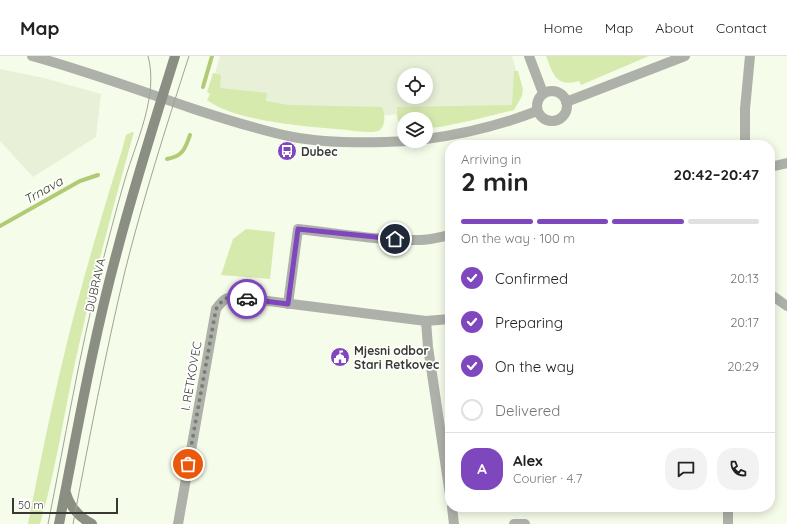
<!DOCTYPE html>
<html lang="en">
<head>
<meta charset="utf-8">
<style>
	:root { --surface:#fff; --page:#f2f2f2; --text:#222; --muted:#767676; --line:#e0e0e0; --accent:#7f47be }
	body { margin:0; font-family:Quicksand,sans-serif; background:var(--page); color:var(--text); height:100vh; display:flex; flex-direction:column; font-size:15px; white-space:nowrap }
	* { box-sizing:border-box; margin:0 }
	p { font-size:13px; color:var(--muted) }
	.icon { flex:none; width:22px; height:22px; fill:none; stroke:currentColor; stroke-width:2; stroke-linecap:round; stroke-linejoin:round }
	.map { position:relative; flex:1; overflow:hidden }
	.panel { position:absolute; left:445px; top:84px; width:330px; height:372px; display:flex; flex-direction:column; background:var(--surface); border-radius:16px; box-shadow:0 2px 10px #0003 }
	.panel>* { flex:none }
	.controls { position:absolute; left:397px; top:12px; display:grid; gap:8px }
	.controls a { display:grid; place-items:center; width:36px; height:36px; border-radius:50%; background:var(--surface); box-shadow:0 2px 10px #0003; font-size:20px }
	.scale { position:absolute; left:12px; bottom:10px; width:106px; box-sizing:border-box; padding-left:4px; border:2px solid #373932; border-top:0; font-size:11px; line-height:14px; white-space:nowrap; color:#373932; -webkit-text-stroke:3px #fff; paint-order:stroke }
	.pin { position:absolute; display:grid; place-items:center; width:34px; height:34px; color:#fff; margin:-17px; border:2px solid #fff; border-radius:50%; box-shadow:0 1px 4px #0007 }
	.courier { position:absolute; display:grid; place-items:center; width:40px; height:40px; margin:-20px; border:3px solid #7f47be; border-radius:50%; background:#fff; color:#222; box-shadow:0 1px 5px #0007 }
	.headline em { font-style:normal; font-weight:700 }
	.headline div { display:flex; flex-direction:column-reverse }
	.headline { display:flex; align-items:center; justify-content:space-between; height:68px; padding:0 16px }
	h1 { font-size:26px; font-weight:700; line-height:30px }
	.bar { display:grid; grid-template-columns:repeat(4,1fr); gap:6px 4px; align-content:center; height:48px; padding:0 16px }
	.bar i { height:5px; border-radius:3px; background:var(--line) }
	.bar .on { background:var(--accent) }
	.bar p { grid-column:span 4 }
	.line { display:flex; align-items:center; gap:10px; padding:0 16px; border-top:1px solid var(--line) }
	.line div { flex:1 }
	.round { display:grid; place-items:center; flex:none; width:42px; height:42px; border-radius:16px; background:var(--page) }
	ol { padding:0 16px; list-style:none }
	li { display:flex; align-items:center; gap:12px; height:44px }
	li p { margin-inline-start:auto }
	li .icon { padding:4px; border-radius:50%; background:var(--accent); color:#fff; stroke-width:4 }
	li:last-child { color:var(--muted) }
	li i { width:22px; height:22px; border:2px solid var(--line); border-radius:50% }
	header { display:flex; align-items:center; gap:24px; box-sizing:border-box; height:56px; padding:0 20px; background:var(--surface); border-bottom:1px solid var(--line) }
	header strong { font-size:19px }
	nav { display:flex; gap:22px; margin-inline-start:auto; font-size:14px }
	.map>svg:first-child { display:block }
</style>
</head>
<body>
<header>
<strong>Map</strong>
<nav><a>Home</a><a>Map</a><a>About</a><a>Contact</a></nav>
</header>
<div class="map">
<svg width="787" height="468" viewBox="0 0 787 468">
	<rect width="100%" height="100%" fill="#f6fcea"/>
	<g fill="#e8f0d8" fill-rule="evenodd">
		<path d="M 220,0 L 512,0 L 517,18 L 515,50 L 359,61 L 287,52 L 211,32 ZM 404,19 L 426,19 L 426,41 L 404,41 Z"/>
		<path d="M 0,13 L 44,22 L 101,38 L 96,81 L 33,121 L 0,85 Z"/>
	</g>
	<g fill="#d7eaae">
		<path d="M 546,0 L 649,0 L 581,29 L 579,25 C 556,32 553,18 546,0 Z"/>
		<path d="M 514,15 L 518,15 L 523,33 L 522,40 L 514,54 L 469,65 L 440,71 L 426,72 L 426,63 L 404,63 L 404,72 C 396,67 397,59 397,51 L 512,49 Z"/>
		<path d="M 213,17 L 221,19 L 220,32 L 267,37 L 266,45 L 289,49 L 382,51 C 385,58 386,69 380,74 C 375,78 353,75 347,74 C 310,71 236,66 207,44 L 210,38 L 207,36 Z"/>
		<path d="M 132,76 L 134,76 C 113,151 93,226 76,302 C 64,358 56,414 40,468 L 28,468 C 38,417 48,367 60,316 C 77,242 99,168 122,94 L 126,79 Z"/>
		<path d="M 246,173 L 275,176 L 270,223 L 221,219 L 233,183 Z"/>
	</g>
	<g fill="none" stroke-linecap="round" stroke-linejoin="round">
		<g stroke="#b1ca74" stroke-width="4">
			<path d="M 203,31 L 212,0"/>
			<path d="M 167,103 C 183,100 185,93 190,79"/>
			<path d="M 0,170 L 80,125 L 98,119"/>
		</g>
		<g stroke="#aeb1a9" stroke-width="10">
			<path d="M 32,0 C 86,15 138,34 191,52 C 225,63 258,74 293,81 C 330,88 372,87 409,85"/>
			<path d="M 529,0 L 543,37"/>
			<circle cx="552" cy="50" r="15"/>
			<path d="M 566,46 L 685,0"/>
			<path d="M 426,83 C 464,78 501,69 537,55"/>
			<path d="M 745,89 L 745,53 L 750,0"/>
			<path d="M 770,111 L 787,107"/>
			<path d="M 770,238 L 787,250"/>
			<path d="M 288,248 L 298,173 C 338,177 379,185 420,184 C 430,184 440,181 450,179"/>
			<path d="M 426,265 L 428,291 L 450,439"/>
			<path d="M 452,451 L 454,468"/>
			<path d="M 728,451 L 728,468"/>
			<path d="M 178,468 L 216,253 C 222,245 226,240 236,241 L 426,265 L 450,263"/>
			<path d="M 514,468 L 525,468"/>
		</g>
		<g stroke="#8a8e83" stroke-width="10">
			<path d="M 66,437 C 70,451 79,461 92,468"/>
			<path d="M 59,468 C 77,376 93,283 118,192 C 135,127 155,64 175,0"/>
		</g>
		<g stroke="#a0a497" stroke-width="1">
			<path d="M 48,468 C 65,384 79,299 100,216 C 108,185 116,154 125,123 C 136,86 159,39 148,0"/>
			<path d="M 73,468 C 89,384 105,299 125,215 C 143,143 166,71 189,0"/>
		</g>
	</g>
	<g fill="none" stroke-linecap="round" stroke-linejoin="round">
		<path stroke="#7a7d72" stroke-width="4" stroke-dasharray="0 7.2" d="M 188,408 L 216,253 C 226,238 231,240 247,243"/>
		<path stroke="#7f47be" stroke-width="5" d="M 247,243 L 288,248 L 298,173 L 395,183"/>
	</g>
	<defs>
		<g id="bus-disc" transform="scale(1)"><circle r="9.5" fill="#7f47be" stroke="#fff"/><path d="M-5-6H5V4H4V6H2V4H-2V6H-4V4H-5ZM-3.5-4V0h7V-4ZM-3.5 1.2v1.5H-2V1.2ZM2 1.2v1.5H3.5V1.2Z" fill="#fff"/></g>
		<g id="civic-disc" transform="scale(1)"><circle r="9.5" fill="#7f47be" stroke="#fff"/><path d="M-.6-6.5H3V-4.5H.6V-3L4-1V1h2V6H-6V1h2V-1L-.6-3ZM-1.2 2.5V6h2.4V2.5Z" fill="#fff"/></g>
	</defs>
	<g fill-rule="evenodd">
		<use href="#bus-disc" x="287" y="95"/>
		<use href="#civic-disc" x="340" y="301"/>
	</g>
	<g text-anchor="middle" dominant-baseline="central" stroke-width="3.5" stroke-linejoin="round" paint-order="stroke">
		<g font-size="12" font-weight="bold" fill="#373932" stroke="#fff" text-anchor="start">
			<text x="301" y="95">Dubec</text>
			<text x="354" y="294">Mjesni odbor<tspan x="354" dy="14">Stari Retkovec</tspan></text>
		</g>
		<g font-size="12" fill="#373932" stroke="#fff">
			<text transform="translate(95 229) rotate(-77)">DUBRAVA</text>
			<text transform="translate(191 320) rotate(-80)">I. RETKOVEC</text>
		</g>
		<g font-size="13" font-style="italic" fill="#333d19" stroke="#fff">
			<text transform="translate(43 134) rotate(-30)">Trnava</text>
		</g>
	</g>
</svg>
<div class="controls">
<a><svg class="icon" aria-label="locate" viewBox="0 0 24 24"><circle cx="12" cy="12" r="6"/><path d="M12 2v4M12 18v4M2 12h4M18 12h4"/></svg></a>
<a><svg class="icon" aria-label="layers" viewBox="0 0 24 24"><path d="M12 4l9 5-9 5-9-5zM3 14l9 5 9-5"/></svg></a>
</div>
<div class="scale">50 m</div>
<div class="pin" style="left:188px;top:408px;background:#ea580c"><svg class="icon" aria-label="bag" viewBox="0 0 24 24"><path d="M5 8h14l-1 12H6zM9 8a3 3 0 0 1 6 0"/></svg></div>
<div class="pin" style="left:395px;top:183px;background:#1f2937"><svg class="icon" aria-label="home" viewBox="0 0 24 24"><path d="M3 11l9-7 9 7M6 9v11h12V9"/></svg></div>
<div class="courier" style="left:247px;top:243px"><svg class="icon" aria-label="car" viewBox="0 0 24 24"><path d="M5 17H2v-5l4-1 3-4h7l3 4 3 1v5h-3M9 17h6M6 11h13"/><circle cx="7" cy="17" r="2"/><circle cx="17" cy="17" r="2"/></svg></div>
<section class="panel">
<div class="headline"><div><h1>2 min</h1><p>Arriving in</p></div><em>20:42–20:47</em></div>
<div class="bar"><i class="on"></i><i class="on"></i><i class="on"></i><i></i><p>On the way · 100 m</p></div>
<ol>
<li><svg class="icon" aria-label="check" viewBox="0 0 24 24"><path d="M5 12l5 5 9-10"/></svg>Confirmed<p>20:13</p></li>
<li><svg class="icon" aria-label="check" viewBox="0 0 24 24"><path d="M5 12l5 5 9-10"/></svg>Preparing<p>20:17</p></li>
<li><svg class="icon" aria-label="check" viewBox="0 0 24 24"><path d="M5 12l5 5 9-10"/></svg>On the way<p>20:29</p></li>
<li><i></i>Delivered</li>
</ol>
<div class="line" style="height:72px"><b class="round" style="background:var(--accent);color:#fff">A</b><div><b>Alex</b><p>Courier · 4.7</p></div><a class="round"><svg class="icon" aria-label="chat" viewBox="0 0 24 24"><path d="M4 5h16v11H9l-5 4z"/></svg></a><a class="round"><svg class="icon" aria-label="phone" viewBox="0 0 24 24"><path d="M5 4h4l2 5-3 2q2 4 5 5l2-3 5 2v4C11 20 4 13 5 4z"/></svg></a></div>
</section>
</div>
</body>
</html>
